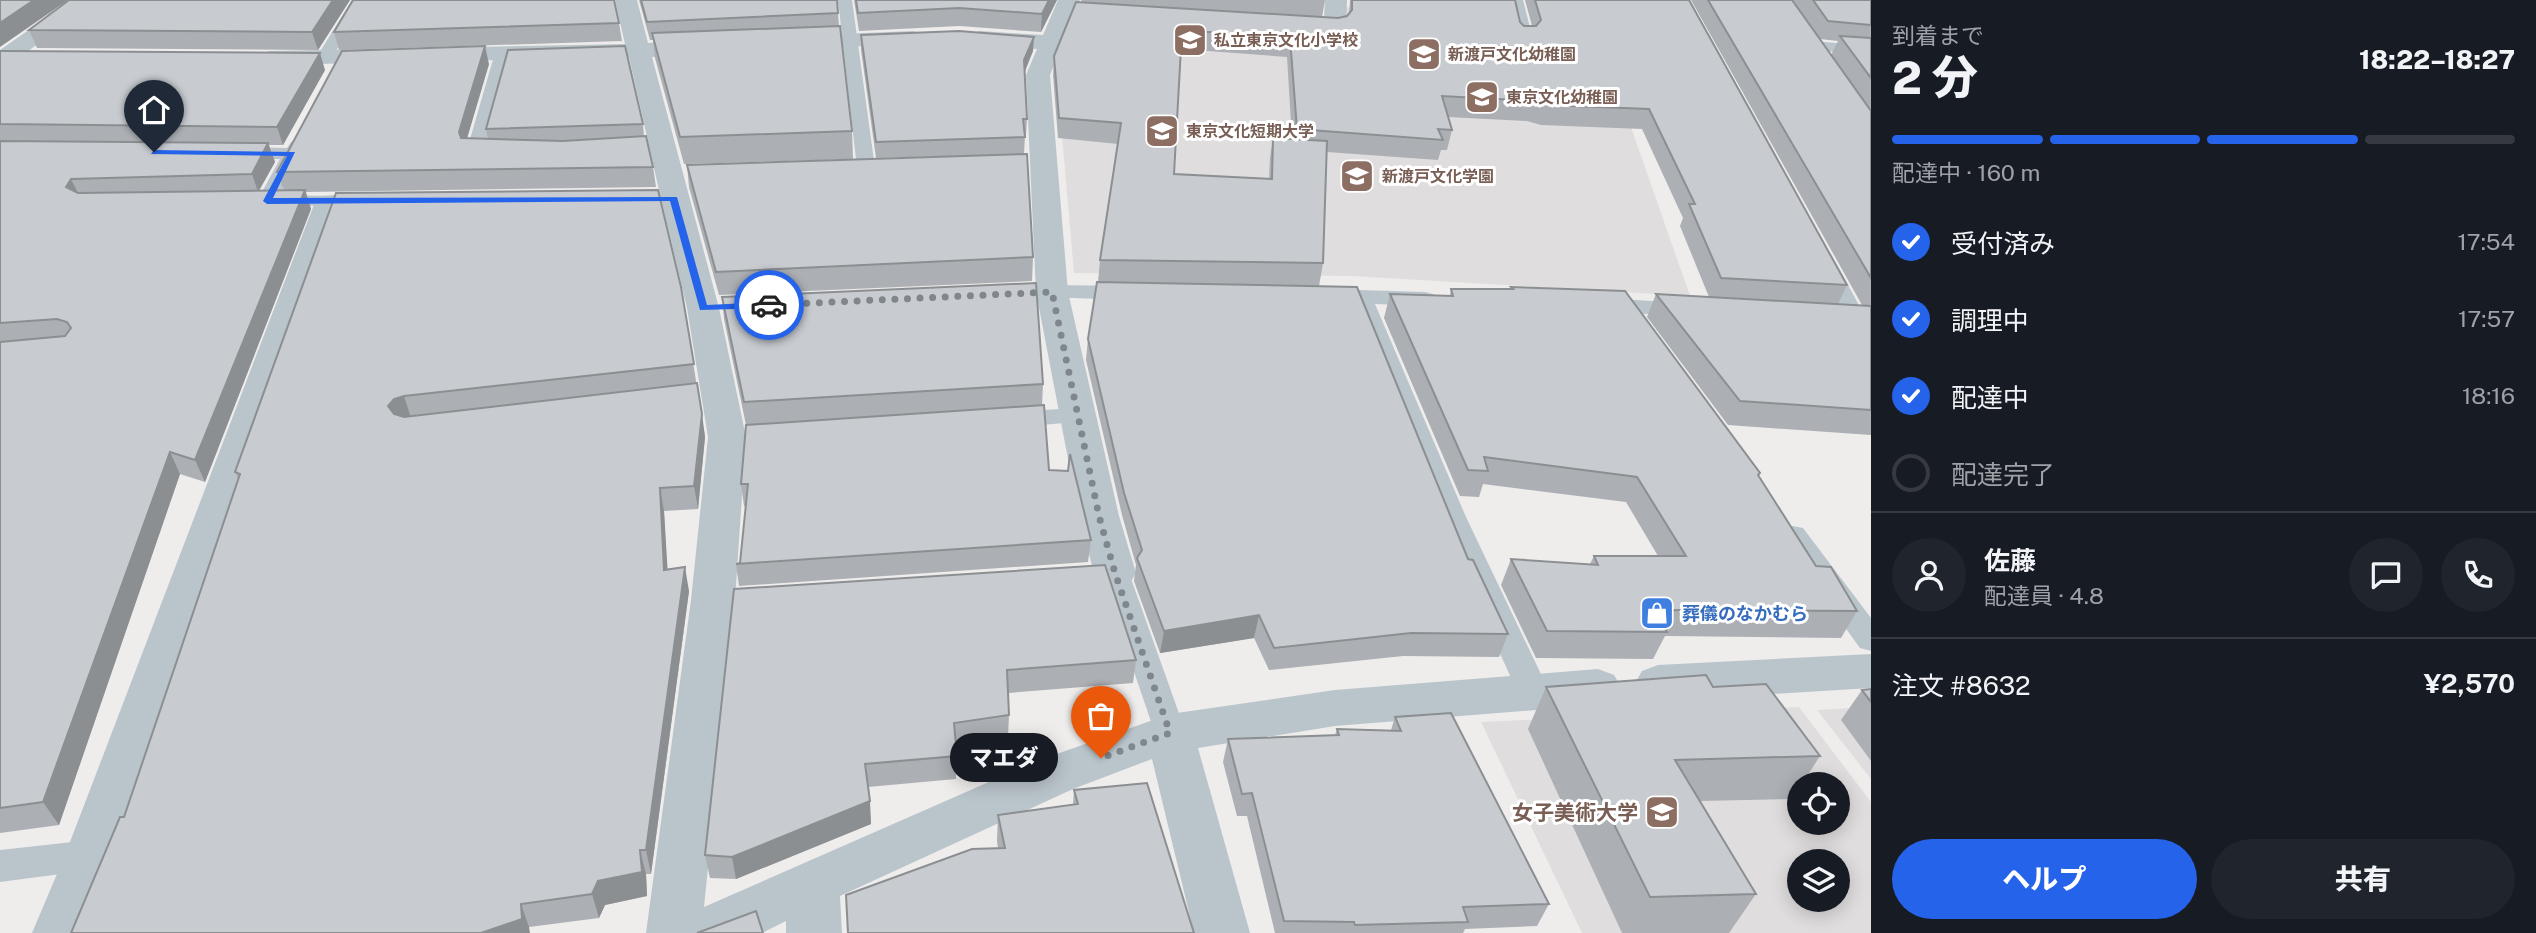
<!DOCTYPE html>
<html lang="ja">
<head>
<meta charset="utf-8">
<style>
	:root { --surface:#171b24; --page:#20242c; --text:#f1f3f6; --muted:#9ea1a6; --line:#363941; --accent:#2563eb }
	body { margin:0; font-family:"Public Sans","Noto Sans JP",sans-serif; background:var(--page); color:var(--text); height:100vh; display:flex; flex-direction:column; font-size:26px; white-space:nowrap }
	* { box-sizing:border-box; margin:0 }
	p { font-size:23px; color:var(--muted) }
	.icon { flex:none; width:38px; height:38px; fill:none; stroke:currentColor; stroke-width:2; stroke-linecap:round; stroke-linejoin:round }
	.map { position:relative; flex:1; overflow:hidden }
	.sheet { display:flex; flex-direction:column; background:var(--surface); width:665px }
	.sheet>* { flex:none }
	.tools { position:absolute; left:1787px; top:772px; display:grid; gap:14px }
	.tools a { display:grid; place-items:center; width:63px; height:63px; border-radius:50%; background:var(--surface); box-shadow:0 4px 18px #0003; font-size:35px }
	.pin { position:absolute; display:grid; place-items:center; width:60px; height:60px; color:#fff; margin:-72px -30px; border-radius:50% 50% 50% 0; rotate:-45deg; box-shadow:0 0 7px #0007 }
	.pin .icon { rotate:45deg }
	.courier { position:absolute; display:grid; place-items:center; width:70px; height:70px; margin:-35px; border:5px solid #2563eb; border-radius:50%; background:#fff; color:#222; box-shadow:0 2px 9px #0007 }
	.bubble { position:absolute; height:49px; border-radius:24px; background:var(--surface); box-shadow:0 4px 18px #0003; font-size:23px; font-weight:800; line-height:49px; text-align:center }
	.overview em { font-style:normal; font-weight:800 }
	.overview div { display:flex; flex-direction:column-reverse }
	.overview { display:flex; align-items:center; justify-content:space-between; height:119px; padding:0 21px }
	h1 { font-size:46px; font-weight:800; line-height:52px }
	.bar { display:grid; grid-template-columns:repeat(4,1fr); gap:10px 7px; align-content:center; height:84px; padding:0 21px }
	.bar i { height:9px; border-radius:5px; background:var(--line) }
	.bar .on { background:var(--accent) }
	.bar p { grid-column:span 4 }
	.line { display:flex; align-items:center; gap:18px; padding:0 21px; border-top:2px solid var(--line) }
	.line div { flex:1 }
	.round { display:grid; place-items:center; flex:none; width:74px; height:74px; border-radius:37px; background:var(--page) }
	ol { padding:0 21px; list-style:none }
	li { display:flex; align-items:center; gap:21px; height:77px }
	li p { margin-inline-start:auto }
	li .icon { padding:7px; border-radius:50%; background:var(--accent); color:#fff; stroke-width:4 }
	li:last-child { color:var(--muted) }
	li i { width:38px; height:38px; border:4px solid var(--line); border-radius:50% }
	.action { display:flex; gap:14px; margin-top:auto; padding:14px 21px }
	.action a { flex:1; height:80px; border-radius:42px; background:var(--accent); color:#fff; font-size:28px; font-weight:800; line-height:80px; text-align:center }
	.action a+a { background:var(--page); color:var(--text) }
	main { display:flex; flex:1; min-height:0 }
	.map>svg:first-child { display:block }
</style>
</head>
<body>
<main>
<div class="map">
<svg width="1871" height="933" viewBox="0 0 1871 933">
	<rect width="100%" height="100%" fill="#efecec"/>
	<g fill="#e0ddde" fill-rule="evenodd">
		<path d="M 1345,7 L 1416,14 L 1604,50 L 1690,296 L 1352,276 L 1074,273 L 1057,79 L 1080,16 L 1343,32 Z"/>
		<path d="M 1799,707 L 1871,802 L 1871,933 L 1582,933 L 1481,722 ZM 1799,784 L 1838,784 L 1838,822 L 1799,822 ZM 1799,861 L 1838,861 L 1838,900 L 1799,900 Z"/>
		<path d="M 1871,707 L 1871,779 L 1817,710 Z"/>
	</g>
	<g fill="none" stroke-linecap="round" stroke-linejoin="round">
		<g fill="#bac5cb" fill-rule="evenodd">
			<path d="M 352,0 L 366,0 L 330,61 L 318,61 L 316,58 Z"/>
			<path d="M 838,0 L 852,0 L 875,168 L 866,174 L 857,168 Z"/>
			<path d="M 1509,0 L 1523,0 L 1533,39 L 1531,42 L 1519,42 L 1517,39 Z"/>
			<path d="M 1813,41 L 1871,46 L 1871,56 L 1807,49 L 1805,46 Z"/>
			<path d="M 502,51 L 510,56 L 486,147 L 504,149 L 506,153 L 497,159 L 468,157 L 466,153 L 494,56 Z"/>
			<path d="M 297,141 L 306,146 L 280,195 L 329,196 L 336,198 L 339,202 L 336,206 L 260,205 L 257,201 L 280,159 L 238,159 L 229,153 L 238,147 L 287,148 L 291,142 Z"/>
			<path d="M 1826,259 L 1834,260 L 1837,265 L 1866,318 L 1863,323 L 1847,323 L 1844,318 L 1815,265 L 1818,260 Z"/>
			<path d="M 1052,285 L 1131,286 L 1139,288 L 1142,293 L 1139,298 L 1131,300 L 1044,297 L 1041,292 L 1044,287 Z"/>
			<path d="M 1327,289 L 1425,292 L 1433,294 L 1436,299 L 1433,304 L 1425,306 L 1375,304 L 1466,517 L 1549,691 L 1544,700 L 1533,703 L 1522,700 L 1517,691 L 1438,517 L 1353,303 L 1319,301 L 1316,296 L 1319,291 Z"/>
			<path d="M 1603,298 L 1684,303 L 1692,305 L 1695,310 L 1692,315 L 1684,317 L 1595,310 L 1592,305 L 1595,300 Z"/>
			<path d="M 1078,408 L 1087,411 L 1091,416 L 1087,421 L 1009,428 L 1000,425 L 996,420 L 1000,415 L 1009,412 Z"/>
			<path d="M 1793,526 L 1803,528 L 1871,618 L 1871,651 L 1860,648 L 1783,542 L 1779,535 L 1783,528 Z"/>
			<path d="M 1115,563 L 1125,566 L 1129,573 L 1186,733 L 1182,742 L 1170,746 L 1158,742 L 1104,584 L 1085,582 L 1081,575 L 1085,568 Z"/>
			<path d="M 91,840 L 104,844 L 109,855 L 104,866 L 91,870 L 0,882 L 0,850 Z"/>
		</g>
		<g fill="#bac5cb" fill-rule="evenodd">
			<path d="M 72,0 L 97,0 L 8,66 L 0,68 L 0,50 Z"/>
			<path d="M 615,0 L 637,0 L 648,43 L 707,40 L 715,42 L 719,47 L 715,52 L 707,54 L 652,57 L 719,308 L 746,437 L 735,600 L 704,907 L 1037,761 L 1170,714 L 1335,690 L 1598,669 L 1614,675 L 1621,687 L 1614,699 L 1598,705 L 1335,726 L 1198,748 L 1250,933 L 1194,933 L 1152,759 L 1073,789 L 840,896 L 842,933 L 786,933 L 786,921 L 762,933 L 646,933 L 691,600 L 708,437 L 687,308 L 663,207 L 609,208 L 599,205 L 595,199 L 599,193 L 659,190 L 629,57 L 270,65 L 262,63 L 258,58 L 262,53 L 270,51 L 625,44 Z"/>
			<path d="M 1058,0 L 1080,0 L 1050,75 L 1068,292 L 1119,516 L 1136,573 L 1130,583 L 1115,588 L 1100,583 L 1094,573 L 1079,516 L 1036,292 L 1026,75 L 1037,49 L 980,45 L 972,43 L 969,38 L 972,33 L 980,31 L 1043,35 Z"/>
			<path d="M 1325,0 L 1347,0 L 1346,27 L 1343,32 C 1325,36 1300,33 1282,29 L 1279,24 L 1282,19 L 1324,20 Z"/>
			<path d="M 913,31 L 921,33 L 924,38 L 921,43 L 791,50 L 783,48 L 779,43 L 783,38 L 791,36 Z"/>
			<path d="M 384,192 L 394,195 L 398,201 L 394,207 L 341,210 L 117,855 L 88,933 L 32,933 L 65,855 L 315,202 L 319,196 Z"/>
			<path d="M 1871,654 L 1871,688 L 1658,701 L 1642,695 L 1635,683 L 1642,671 L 1658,665 Z"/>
		</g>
	</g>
	<g fill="#acafb4" fill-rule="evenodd">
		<path d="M 69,0 L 350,0 L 318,50 L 37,48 L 29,30 Z"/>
		<path d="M 639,0 L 837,0 L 839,26 L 852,131 L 853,159 L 684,164 L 655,58 L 653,40 L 650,40 Z"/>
		<path d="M 854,0 L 1057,0 L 1041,32 L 959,26 L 859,31 Z"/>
		<path d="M 1081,0 L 1325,0 L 1322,17 L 1338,18 L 1347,16 L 1349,14 L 1350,0 L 1515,0 L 1520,22 L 1524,26 L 1532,26 L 1525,0 L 1689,0 L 1847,285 L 1838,304 L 1862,305 L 1691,0 L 1792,0 L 1871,111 L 1871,435 L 1728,425 L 1647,317 L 1656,294 L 1709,297 L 1680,226 L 1683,218 L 1642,129 L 1541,125 L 1527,121 L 1448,117 L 1452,130 L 1447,150 L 1441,150 L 1438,160 L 1327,152 L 1323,263 L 1319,286 L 1508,634 L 1499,657 L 1403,656 L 1269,670 L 1254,638 L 1160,653 L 1134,581 L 1136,565 L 1122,515 L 1086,360 L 1088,339 L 1098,282 L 1100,260 L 1118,144 L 1058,138 L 1053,75 L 1054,56 L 1082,2 ZM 1181,49 L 1287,57 L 1292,139 L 1273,138 L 1270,158 L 1269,179 L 1174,174 Z"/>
		<path d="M 1792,0 L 1871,0 L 1871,110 L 1831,55 L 1838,41 L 1820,39 Z"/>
		<path d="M 619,23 L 622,41 L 339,50 L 334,32 Z"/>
		<path d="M 861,35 L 1033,51 L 1025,72 L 1027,119 L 1026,135 L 1025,135 L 1024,154 L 876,158 L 861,50 Z"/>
		<path d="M 0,51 L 325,70 L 283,145 L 269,145 L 275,162 L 259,191 L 284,190 L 277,172 L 489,64 L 467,138 L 488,139 L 486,129 L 643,124 L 644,137 L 653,167 L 656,187 L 306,192 L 311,209 L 205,482 L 180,474 L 59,825 L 0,833 Z"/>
		<path d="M 687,165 L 1033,257 L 1032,281 L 719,295 L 689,187 Z"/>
		<path d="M 336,193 L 681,287 L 705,437 L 698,509 L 664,511 L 667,569 L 689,591 L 651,874 L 646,874 L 647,896 L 605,905 L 599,918 L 529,927 L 124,817 L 238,479 L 235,472 Z"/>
		<path d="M 1511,287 L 1758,475 L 1816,566 L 1857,611 L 1841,638 L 1665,636 L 1653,659 L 1536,658 L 1501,585 L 1511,559 L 1590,564 L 1594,556 L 1658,556 L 1626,502 L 1483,484 L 1479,497 L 1460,496 L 1384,318 L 1390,294 L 1450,296 L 1451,289 L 1510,289 Z"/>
		<path d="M 722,297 L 1043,384 L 1042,406 L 1049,470 L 1091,540 L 1088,562 L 739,586 L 736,564 L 740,563 L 746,506 L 744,506 L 741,484 L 746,425 L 724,319 Z"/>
		<path d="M 734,589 L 1136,660 L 1133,683 L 1008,693 L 1009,715 L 1008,737 L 956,745 L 956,779 L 868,787 L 871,824 L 736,879 L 710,878 L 705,855 Z"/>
		<path d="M 1546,687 L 1713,687 L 1820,756 L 1802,784 L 1799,784 L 1799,789 L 1792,799 L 1700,801 L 1756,894 L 1729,933 L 1622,933 L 1528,729 Z"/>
		<path d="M 1871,689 L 1871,761 L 1841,720 L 1862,690 Z"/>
		<path d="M 1395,717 L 1549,904 L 1537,926 L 1465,929 L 1463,933 L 1275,933 L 1247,816 L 1237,816 L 1223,762 L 1228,739 L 1335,735 L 1337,729 L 1391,730 Z"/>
		<path d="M 1074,790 L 1194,933 L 998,848 L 997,841 L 998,815 L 1073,805 Z"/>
	</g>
	<g fill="#8c8f92">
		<path d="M 34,0 L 68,0 L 0,47 L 0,23 Z"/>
		<path d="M 333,0 L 350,0 L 318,50 L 312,32 Z"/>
		<path d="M 1049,0 L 1057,0 L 1041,32 L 1042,14 Z"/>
		<path d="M 1034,37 L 1033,51 L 1023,75 L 1024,60 Z"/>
		<path d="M 485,46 L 489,64 L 463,152 L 459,132 Z"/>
		<path d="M 320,53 L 325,70 L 283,145 L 277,127 Z"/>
		<path d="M 268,143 L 275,162 L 258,192 L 252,174 Z"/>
		<path d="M 71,179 L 80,197 L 66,187 Z"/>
		<path d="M 305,190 L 311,209 L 205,482 L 195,460 Z"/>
		<path d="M 404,396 L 411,418 L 401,422 L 388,406 L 394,399 Z"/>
		<path d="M 702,414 L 705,437 L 698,509 L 694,486 Z"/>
		<path d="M 170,452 L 180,474 L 59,825 L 43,802 Z"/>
		<path d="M 660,488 L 664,511 L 669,593 L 664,570 Z"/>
		<path d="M 685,567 L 689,591 L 651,874 L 646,850 Z"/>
		<path d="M 1259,615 L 1254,638 L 1160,653 L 1164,631 Z"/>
		<path d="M 870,801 L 871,824 L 736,879 L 732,857 Z"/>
		<path d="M 640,850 L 646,874 L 647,896 L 605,905 L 599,918 L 592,894 L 598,881 Z"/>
		<path d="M 521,904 L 529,927 L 530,933 L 481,933 Z"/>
	</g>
	<g fill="#c8ccd1" stroke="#8c8f92" stroke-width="2">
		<path d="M 0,0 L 34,0 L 0,23 Z"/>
		<path d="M 69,0 L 333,0 L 312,32 L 29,30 Z"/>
		<path d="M 353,0 L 614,0 L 619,23 L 334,32 Z"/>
		<path d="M 641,0 L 837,0 L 838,13 L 647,22 Z"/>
		<path d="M 856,0 L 1049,0 L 1042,14 L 959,8 L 858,13 Z"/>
		<path d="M 1352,0 L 1515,0 L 1520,22 L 1524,26 L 1536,26 L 1541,20 L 1535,0 L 1689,0 L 1847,285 L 1721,278 L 1689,204 L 1695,204 L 1649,109 L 1547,105 L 1533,101 L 1442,96 L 1452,130 L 1438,129 L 1443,140 L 1297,129 L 1290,38 L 1182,30 L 1174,174 L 1272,179 L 1273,138 L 1327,141 L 1323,263 L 1100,260 L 1121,123 L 1059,118 L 1054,56 L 1076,2 L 1338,18 L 1347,16 L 1352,10 Z"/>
		<path d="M 1708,0 L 1792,0 L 1871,111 L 1871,278 Z"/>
		<path d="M 1813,0 L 1871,0 L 1871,25 L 1828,21 Z"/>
		<path d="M 840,26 L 852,131 L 680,137 L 652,33 Z"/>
		<path d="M 959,31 L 1034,37 L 1024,60 L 1027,119 L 1023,119 L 1025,137 L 876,142 L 861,35 Z"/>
		<path d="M 1840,36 L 1871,38 L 1871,78 Z"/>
		<path d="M 485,46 L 459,132 L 461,138 L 563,141 L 646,136 L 653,167 L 277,172 L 342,51 Z"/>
		<path d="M 625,46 L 643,124 L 486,129 L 508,50 Z"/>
		<path d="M 0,51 L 3,51 L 320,53 L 277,127 L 0,124 Z"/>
		<path d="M 0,141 L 268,143 L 252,174 L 71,179 L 66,187 L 78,193 L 305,190 L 195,460 L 170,452 L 43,802 L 0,808 L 0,342 L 65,336 L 71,328 L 67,322 L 57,319 L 0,323 Z"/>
		<path d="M 1027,154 L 1033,257 L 716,272 L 687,165 Z"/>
		<path d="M 658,190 L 681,287 L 694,364 L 404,396 L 394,399 L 388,406 L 394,414 L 404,417 L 697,383 L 702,414 L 694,486 L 660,488 L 664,570 L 685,567 L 646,850 L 640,850 L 642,872 L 598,881 L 592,894 L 521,904 L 522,919 L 481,933 L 71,933 L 120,817 L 124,817 L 240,474 L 235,472 L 336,193 Z"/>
		<path d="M 1097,282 L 1357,287 L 1468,559 L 1473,560 L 1508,634 L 1411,633 L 1274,648 L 1259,615 L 1164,631 L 1137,558 L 1142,550 L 1124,493 L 1088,339 Z"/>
		<path d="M 1036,283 L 1043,384 L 744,402 L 722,297 Z"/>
		<path d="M 1511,287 L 1625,291 L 1760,473 L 1758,475 L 1816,566 L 1831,567 L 1857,611 L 1655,610 L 1667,632 L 1547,631 L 1511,559 L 1598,565 L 1594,556 L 1686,556 L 1637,477 L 1484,457 L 1488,471 L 1468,470 L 1390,294 L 1453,296 L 1451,289 L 1513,289 Z"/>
		<path d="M 1656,294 L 1871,306 L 1871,410 L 1740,401 Z"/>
		<path d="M 1044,405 L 1049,470 L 1068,471 L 1070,454 L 1091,540 L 736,564 L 740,563 L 748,484 L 741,484 L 746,425 Z"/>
		<path d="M 1105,565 L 1136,660 L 1007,670 L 1009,715 L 954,723 L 957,756 L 865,764 L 870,801 L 732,857 L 705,855 L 734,589 Z"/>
		<path d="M 1706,675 L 1713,687 L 1766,684 L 1820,756 L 1675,760 L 1756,894 L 1650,897 L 1546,687 Z"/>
		<path d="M 1871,689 L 1871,702 L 1862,690 Z"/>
		<path d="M 1451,713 L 1549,904 L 1463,907 L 1468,922 L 1355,925 L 1354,922 L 1284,921 L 1252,793 L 1242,794 L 1228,739 L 1339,735 L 1337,729 L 1401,731 L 1395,717 Z"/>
		<path d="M 1147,783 L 1194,933 L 848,933 L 846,895 L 972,849 L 1005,848 L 998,815 L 1078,804 L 1074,790 Z"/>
		<path d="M 756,911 L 763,933 L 697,933 Z"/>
	</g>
	<path fill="#2563eb" d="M 154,150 L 295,152 L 273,198 L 677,197 L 707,305 L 769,302 L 774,305 L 769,308 L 700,310 L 670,201 L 267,204 L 263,201 L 287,156 L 151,154 Z"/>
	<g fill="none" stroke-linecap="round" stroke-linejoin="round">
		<path stroke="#80878c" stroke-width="7" stroke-dasharray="0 12.6" d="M 769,305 L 1052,292 L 1099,516 L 1115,573 L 1170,733 L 1101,758"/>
	</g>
	<defs>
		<g id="school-square" transform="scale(1.75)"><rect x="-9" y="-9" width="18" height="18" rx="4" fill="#8d6e63" stroke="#fff"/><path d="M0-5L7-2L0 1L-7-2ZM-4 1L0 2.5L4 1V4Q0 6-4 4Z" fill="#fff"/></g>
		<g id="university-square" transform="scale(1.75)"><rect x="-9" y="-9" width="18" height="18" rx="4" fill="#8d6e63" stroke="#fff"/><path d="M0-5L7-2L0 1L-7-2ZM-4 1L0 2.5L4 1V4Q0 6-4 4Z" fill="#fff"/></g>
		<g id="shop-square" transform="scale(1.75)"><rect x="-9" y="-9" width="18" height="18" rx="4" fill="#3f7fe0" stroke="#fff"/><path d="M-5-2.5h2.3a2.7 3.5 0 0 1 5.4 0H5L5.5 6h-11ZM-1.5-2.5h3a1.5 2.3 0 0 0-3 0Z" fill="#fff"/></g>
	</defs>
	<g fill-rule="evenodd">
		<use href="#school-square" x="1190" y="40"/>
		<use href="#school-square" x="1424" y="54"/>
		<use href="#school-square" x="1482" y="97"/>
		<use href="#university-square" x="1162" y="131"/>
		<use href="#university-square" x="1357" y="176"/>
		<use href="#shop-square" x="1657" y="613"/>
		<use href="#university-square" x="1662" y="812"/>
	</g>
	<g text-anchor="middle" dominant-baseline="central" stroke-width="6" stroke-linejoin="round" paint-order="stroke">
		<g font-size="16" font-weight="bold" fill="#785e54" stroke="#fff" text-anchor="start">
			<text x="1214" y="40">私立東京文化小学校</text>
			<text x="1448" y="54">新渡戸文化幼稚園</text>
			<text x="1506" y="97">東京文化幼稚園</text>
			<text x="1186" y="131">東京文化短期大学</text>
			<text x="1382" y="176">新渡戸文化学園</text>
		</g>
		<g font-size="18" font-weight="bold" fill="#366cbe" stroke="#fff" text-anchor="start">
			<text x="1682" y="613">葬儀のなかむら</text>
		</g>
		<g font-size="21" font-weight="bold" fill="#785e54" stroke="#fff" text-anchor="end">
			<text x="1638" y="812">女子美術大学</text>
		</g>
	</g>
</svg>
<div class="tools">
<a><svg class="icon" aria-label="locate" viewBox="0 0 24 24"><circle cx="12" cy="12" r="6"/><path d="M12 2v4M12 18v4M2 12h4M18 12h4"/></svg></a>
<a><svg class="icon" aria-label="layers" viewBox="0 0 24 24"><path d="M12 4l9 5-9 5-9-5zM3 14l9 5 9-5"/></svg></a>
</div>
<div class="pin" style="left:1101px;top:758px;background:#ea580c"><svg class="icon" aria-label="bag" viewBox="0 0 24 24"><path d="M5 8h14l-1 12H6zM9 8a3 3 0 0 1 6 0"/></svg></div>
<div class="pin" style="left:154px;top:152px;background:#1f2937"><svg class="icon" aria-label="home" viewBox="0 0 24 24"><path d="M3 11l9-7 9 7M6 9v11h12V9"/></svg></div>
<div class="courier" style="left:769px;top:305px"><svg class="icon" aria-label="car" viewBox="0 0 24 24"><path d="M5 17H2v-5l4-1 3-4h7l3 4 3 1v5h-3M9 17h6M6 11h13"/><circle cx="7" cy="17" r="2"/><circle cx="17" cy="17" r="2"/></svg></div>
<div class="bubble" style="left:950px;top:733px;width:108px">マエダ</div>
</div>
<section class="sheet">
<div class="overview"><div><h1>2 分</h1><p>到着まで</p></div><em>18:22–18:27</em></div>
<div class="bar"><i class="on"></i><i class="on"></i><i class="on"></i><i></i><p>配達中 · 160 m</p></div>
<ol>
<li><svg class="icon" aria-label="check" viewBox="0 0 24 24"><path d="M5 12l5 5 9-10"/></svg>受付済み<p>17:54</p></li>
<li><svg class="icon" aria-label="check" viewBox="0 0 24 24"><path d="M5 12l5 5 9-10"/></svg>調理中<p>17:57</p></li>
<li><svg class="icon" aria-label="check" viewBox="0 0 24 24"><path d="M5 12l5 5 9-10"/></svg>配達中<p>18:16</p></li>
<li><i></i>配達完了</li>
</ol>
<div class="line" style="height:126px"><a class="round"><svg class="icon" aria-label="person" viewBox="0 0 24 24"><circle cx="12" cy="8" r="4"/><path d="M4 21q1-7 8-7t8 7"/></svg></a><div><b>佐藤</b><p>配達員 · 4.8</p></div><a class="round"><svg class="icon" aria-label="chat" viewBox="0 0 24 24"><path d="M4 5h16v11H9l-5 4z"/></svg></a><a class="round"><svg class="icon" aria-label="phone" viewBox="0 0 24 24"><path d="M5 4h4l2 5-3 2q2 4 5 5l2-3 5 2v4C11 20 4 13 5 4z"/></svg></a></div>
<div class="line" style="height:91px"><div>注文 #8632</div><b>¥2,570</b></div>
<div class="action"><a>ヘルプ</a><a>共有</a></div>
</section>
</main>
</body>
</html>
